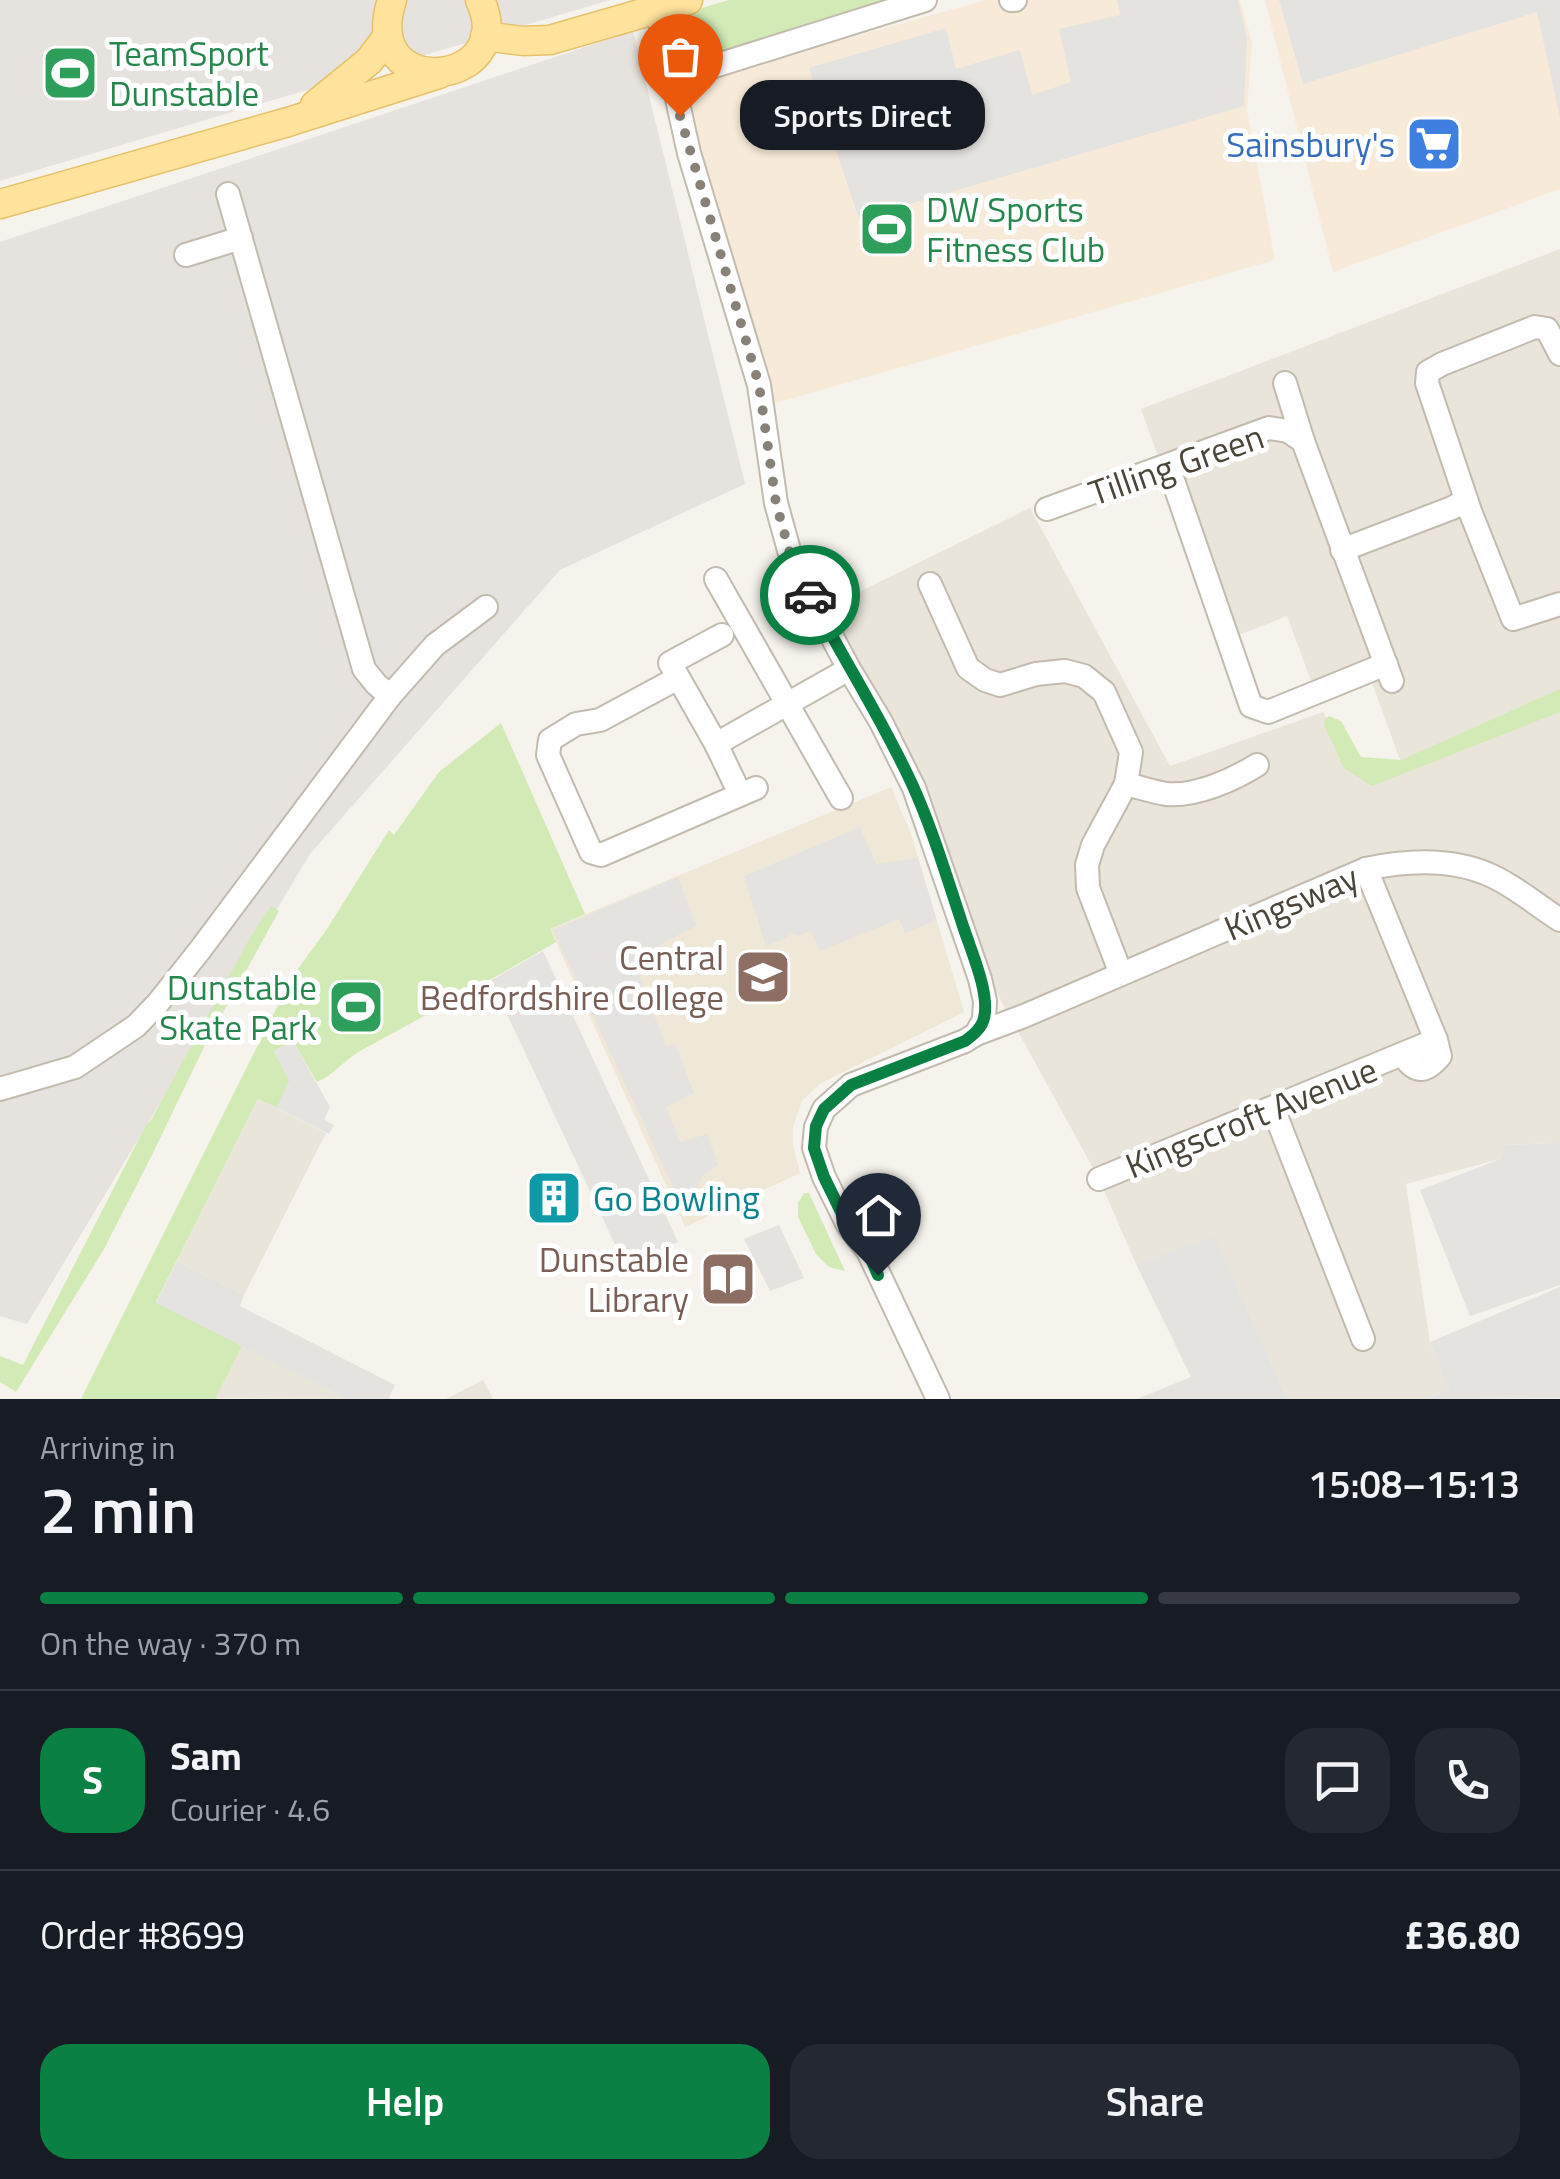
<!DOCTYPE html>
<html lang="en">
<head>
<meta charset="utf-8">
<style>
	:root { --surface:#171b24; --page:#242831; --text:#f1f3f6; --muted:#9ea1a6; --line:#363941; --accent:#0b8043 }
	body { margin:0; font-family:"Titillium Web",sans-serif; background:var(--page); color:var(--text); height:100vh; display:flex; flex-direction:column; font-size:38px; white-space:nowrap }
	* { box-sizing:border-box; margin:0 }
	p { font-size:32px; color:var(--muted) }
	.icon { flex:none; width:55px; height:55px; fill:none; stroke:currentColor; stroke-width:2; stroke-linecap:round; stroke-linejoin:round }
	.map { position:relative; height:1399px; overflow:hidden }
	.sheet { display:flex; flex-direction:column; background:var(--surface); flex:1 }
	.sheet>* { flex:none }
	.pin { position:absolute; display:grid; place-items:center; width:85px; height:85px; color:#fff; margin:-102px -42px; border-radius:50% 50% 50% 0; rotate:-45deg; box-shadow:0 0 10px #0007 }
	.pin .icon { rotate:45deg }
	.courier { position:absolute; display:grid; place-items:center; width:100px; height:100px; margin:-50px; border:8px solid #0b8043; border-radius:50%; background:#fff; color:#222; box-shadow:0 2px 12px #0007 }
	.bubble { position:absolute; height:70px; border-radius:30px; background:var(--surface); box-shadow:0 2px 8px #0004; font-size:32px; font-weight:600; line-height:70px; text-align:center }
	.head em { font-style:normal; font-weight:600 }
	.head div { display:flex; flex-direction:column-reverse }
	.head { display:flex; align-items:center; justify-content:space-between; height:170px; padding:0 40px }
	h1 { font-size:65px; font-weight:600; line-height:75px }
	.bar { display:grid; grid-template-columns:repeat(4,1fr); gap:15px 10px; align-content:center; height:120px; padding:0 40px }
	.bar i { height:12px; border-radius:8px; background:var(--line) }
	.bar .current { background:var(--accent) }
	.bar p { grid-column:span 4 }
	.line { display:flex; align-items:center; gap:25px; padding:0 40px; border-top:2px solid var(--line) }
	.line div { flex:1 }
	.round { display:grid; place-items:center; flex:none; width:105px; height:105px; border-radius:30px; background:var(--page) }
	.cta { display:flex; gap:20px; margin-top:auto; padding:20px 40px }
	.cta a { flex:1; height:115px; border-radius:30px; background:var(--accent); color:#fff; font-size:40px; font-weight:600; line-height:115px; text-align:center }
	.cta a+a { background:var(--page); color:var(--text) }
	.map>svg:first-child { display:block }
</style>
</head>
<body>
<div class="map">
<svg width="1560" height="1399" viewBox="0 0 1560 1399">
	<rect width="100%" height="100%" fill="#f6f3ec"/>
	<g fill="#eae5da">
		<path d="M 1560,249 L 1560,1143 L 1504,1145 L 1504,1158 L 1406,1184 L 1430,1342 L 1449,1389 L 1426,1399 L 1287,1399 L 1214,1237 L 1136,1264 L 1099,1179 L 970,944 L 952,893 L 818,612 L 1030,508 L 1170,766 L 1323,712 L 1360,779 L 1400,760 L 1366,666 L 1313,686 L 1287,616 L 1224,641 L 1141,409 Z"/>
		<path d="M 258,1099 L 326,1133 L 244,1295 L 177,1261 Z"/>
		<path d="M 242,1346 L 346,1399 L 215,1398 Z"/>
		<path d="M 483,1380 L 493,1399 L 446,1399 Z"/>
	</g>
	<g fill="#f7ead8">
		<path d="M 986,0 L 1240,0 L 1252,43 L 1247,110 L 1275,260 L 769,405 L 676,86 Z"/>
		<path d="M 1265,0 L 1560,0 L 1560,189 L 1333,272 Z"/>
	</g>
	<g fill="#e6e2dd">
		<path d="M 0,0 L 610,0 L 0,181 Z"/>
		<path d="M 633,31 L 745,484 L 560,570 L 310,854 L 27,1324 L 0,1316 L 0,242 Z"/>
	</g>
	<path fill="#efe8d6" d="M 891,787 L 911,834 L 964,1012 L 821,1083 L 802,1101 L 793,1127 L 793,1146 L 800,1173 L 685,1227 L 550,929 Z"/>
	<g fill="#d2eab5">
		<path d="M 729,0 L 899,0 L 679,69 L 671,17 Z"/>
		<path d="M 1560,689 L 1560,712 L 1372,786 L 1344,768 L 1324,725 L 1325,719 L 1329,716 L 1341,721 L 1361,757 L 1401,760 Z"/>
		<path d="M 501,723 L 585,914 L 550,929 L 556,942 C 491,980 426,1015 360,1051 C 344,1060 334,1075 317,1082 L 293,1041 L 274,1051 L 290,1081 L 277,1108 L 258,1099 L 156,1302 L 242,1346 L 216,1397 L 217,1399 L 81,1399 L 292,977 L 327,929 L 389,830 L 394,835 L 439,772 Z"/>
		<path d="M 271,906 L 279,911 L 205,1045 L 152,1155 L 104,1249 L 16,1392 L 0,1382 L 0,1356 L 23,1365 L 146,1125 L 151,1120 L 251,936 Z"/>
		<path d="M 804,1193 L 809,1193 L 845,1271 L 829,1267 L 816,1254 L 798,1217 L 798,1203 Z"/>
	</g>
	<g fill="#e5e3e0">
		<path d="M 1117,0 L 1238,0 L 1247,38 L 1244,106 L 859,219 L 809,68 L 946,28 L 956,69 L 1020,50 L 1032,95 L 1071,82 L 1059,29 L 1120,15 Z"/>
		<path d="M 1279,0 L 1560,0 L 1560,118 L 1537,12 L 1303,84 Z"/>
		<path d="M 860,827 L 876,864 L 918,858 L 937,920 L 905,933 L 899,919 L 820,951 L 811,931 L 799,935 L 788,932 L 787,938 L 766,946 L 744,876 Z"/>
		<path d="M 678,877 L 696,926 L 635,958 L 637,968 L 666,1047 L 675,1044 L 694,1093 L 666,1107 L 680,1142 L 707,1134 L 718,1165 L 702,1176 L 697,1188 L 678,1197 L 553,930 Z"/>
		<path d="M 543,951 L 678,1242 L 626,1268 L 491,980 Z"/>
		<path d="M 293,1041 L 330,1107 L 324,1120 L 334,1125 L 329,1134 L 277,1108 L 289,1081 L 274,1051 Z"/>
		<path d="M 1560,1143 L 1560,1285 L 1470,1316 L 1420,1190 L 1503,1158 L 1504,1145 Z"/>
		<path d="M 779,1225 L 804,1278 L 770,1291 L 744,1239 Z"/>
		<path d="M 1214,1236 L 1287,1399 L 1137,1399 L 1191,1377 L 1136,1264 Z"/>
		<path d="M 177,1261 L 244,1295 L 240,1306 L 395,1385 L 389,1397 L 391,1399 L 346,1399 L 156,1303 Z"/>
		<path d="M 1560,1287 L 1560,1398 L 1426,1399 L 1449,1389 L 1430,1342 Z"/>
	</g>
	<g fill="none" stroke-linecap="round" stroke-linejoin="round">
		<g stroke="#c2bbae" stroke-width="26">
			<g id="minor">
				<path d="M 1011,0 L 1015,0"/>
				<path d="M 657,9 L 689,153 L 759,385 L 776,503 L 792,561 L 849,669 L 881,722 L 914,788 L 980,979 L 985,1001 L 984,1020 L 976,1034 L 965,1041 L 851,1085 L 824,1109 L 816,1127 L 814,1148 L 824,1177 L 848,1225 L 868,1251 L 938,1399"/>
				<path d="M 673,79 L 925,0"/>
				<path d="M 228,194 L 364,669 L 376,684 L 390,696"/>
				<path d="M 186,255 L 241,238"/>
				<path d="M 1560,354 L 1547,329 L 1535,327 L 1442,364 L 1428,372 L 1427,383 L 1470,511 L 1513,619 L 1560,604"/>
				<path d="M 1285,383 L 1303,441"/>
				<path d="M 1168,466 L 1251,706 L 1268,712 L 1386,664"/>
				<path d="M 1047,509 L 1269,428 L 1288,431 L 1303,441 L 1392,681"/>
				<path d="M 1342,550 L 1452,508 L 1466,500"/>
				<path d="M 716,579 L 841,798"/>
				<path d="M 930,584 L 968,668 L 985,680 L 1000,685 L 1036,674 L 1065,671 L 1084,676 L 1104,692 L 1131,752 L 1126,784 L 1093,845 L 1087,865 L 1088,888 L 1121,974"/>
				<path d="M 722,635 L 670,663 L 716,744 L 740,794"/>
				<path d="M 678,678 L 600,720 L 576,724 L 550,740 L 548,755 L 591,852 L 601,855 L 756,788"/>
				<path d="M 716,744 L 849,669"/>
				<path d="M 1126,784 C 1139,787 1153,792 1166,794 C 1195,797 1233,780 1257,765"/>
				<path d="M 976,1034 L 1024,1016 L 1366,869 C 1408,860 1453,858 1492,876 C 1516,887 1538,906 1560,920"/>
				<path d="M 1403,1055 C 1415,1074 1426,1073 1440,1056 L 1436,1040"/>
				<path d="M 0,1089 L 75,1067 L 136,1026 L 158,1003 L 200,950 L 390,696 L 435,645 L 486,607"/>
				<path d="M 1273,1108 L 1363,1339"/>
				<path d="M 1099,1179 L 1436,1040 L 1366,869"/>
			</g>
		</g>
		<g stroke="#e6c16a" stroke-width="31">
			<g id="major">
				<path d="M 392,0 C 358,104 521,88 480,0"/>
				<path d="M 485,36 L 523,41 L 550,40 L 688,0"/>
				<path d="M 315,105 L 369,61 L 388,36"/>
				<path d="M 0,204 L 288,122 L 439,74"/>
			</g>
		</g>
		<use href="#minor" stroke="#fff" stroke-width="22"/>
		<use href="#major" stroke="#ffe39c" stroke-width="28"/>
	</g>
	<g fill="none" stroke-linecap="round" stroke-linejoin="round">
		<path stroke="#878178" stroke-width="10" stroke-dasharray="0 18" d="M 680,116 L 759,385 L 776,503 L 792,561 L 810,595"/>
		<path stroke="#0b8043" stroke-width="12" d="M 810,595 C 843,659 882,719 912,784 C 933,830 948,881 964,929 C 972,953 990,994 984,1018 C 982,1028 973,1035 965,1041 L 851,1085 L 824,1109 L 816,1126 L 814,1148 L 824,1177 L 848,1226 L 868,1252 L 878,1275"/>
	</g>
	<defs>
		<g id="stadium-square" transform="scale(2.875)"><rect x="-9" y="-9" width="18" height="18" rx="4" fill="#2e9e5b" stroke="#fff"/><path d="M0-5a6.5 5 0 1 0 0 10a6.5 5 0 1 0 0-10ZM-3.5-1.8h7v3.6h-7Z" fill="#fff"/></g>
		<g id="supermarket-square" transform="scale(2.875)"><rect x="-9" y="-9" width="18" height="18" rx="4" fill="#3f7fe0" stroke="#fff"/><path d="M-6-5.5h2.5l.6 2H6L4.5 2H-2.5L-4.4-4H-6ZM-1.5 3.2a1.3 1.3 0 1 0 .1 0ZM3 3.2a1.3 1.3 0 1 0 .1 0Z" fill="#fff"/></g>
		<g id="university-square" transform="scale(2.875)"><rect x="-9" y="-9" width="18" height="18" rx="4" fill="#8d6e63" stroke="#fff"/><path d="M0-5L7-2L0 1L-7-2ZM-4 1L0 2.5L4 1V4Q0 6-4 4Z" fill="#fff"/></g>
		<g id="building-square" transform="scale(2.875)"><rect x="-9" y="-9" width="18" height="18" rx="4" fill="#0f9aa8" stroke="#fff"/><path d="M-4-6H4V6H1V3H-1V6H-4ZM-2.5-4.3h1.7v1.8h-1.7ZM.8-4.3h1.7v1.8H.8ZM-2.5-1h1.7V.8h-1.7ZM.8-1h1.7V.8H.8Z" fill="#fff"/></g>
		<g id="library-square" transform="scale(2.875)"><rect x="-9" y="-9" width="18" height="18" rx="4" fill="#8d6e63" stroke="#fff"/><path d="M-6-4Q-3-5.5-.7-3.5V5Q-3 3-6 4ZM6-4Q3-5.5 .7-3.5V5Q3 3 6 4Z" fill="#fff"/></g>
	</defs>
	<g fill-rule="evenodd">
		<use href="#stadium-square" x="70" y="73"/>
		<use href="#supermarket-square" x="1434" y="144"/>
		<use href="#stadium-square" x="887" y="229"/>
		<use href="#university-square" x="763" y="977"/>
		<use href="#stadium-square" x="356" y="1007"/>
		<use href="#building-square" x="554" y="1198"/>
		<use href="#library-square" x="728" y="1279"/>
	</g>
	<g text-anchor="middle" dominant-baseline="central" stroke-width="10" stroke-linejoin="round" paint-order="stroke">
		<g font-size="35" fill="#27864d" stroke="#fff" text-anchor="start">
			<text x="109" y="53">TeamSport<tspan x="109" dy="40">Dunstable</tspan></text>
			<text x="926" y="209">DW Sports<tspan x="926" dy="40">Fitness Club</tspan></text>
			<text x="317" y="987" text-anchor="end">Dunstable<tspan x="317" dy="40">Skate Park</tspan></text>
		</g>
		<g font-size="35" fill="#366cbe" stroke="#fff" text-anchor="end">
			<text x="1395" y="144">Sainsbury's</text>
		</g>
		<g font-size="35" fill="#4b4439" stroke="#fff">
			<text transform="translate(1176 464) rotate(-19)">Tilling Green</text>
			<text transform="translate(1291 902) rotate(-23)">Kingsway</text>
			<text transform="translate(1251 1117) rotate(-22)">Kingscroft Avenue</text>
		</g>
		<g font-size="35" fill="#785e54" stroke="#fff" text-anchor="end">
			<text x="724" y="957">Central<tspan x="724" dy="40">Bedfordshire College</tspan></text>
			<text x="689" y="1259">Dunstable<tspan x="689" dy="40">Library</tspan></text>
		</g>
		<g font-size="35" fill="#0d838f" stroke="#fff" text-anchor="start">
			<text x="593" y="1198">Go Bowling</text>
		</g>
	</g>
</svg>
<div class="pin" style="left:680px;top:116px;background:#ea580c"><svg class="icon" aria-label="bag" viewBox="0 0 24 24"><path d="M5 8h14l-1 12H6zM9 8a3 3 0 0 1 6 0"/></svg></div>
<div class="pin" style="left:878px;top:1275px;background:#1f2937"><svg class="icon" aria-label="home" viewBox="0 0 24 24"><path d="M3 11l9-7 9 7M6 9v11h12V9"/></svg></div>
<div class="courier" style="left:810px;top:595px"><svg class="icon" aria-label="car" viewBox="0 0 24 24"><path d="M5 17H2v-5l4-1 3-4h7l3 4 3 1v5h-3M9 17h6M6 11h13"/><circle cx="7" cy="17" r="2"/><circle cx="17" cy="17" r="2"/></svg></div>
<div class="bubble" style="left:740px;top:80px;width:245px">Sports Direct</div>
</div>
<section class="sheet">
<div class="head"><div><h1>2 min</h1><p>Arriving in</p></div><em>15:08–15:13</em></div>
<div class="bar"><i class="current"></i><i class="current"></i><i class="current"></i><i></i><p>On the way · 370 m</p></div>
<div class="line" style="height:180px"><b class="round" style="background:var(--accent);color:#fff">S</b><div><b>Sam</b><p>Courier · 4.6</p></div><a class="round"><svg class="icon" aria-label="chat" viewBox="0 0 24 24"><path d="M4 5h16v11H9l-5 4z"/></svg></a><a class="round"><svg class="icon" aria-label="phone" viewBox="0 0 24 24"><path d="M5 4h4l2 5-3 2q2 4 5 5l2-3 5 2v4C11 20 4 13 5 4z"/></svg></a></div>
<div class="line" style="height:130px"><div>Order #8699</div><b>£36.80</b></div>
<div class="cta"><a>Help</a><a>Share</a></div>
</section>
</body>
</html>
